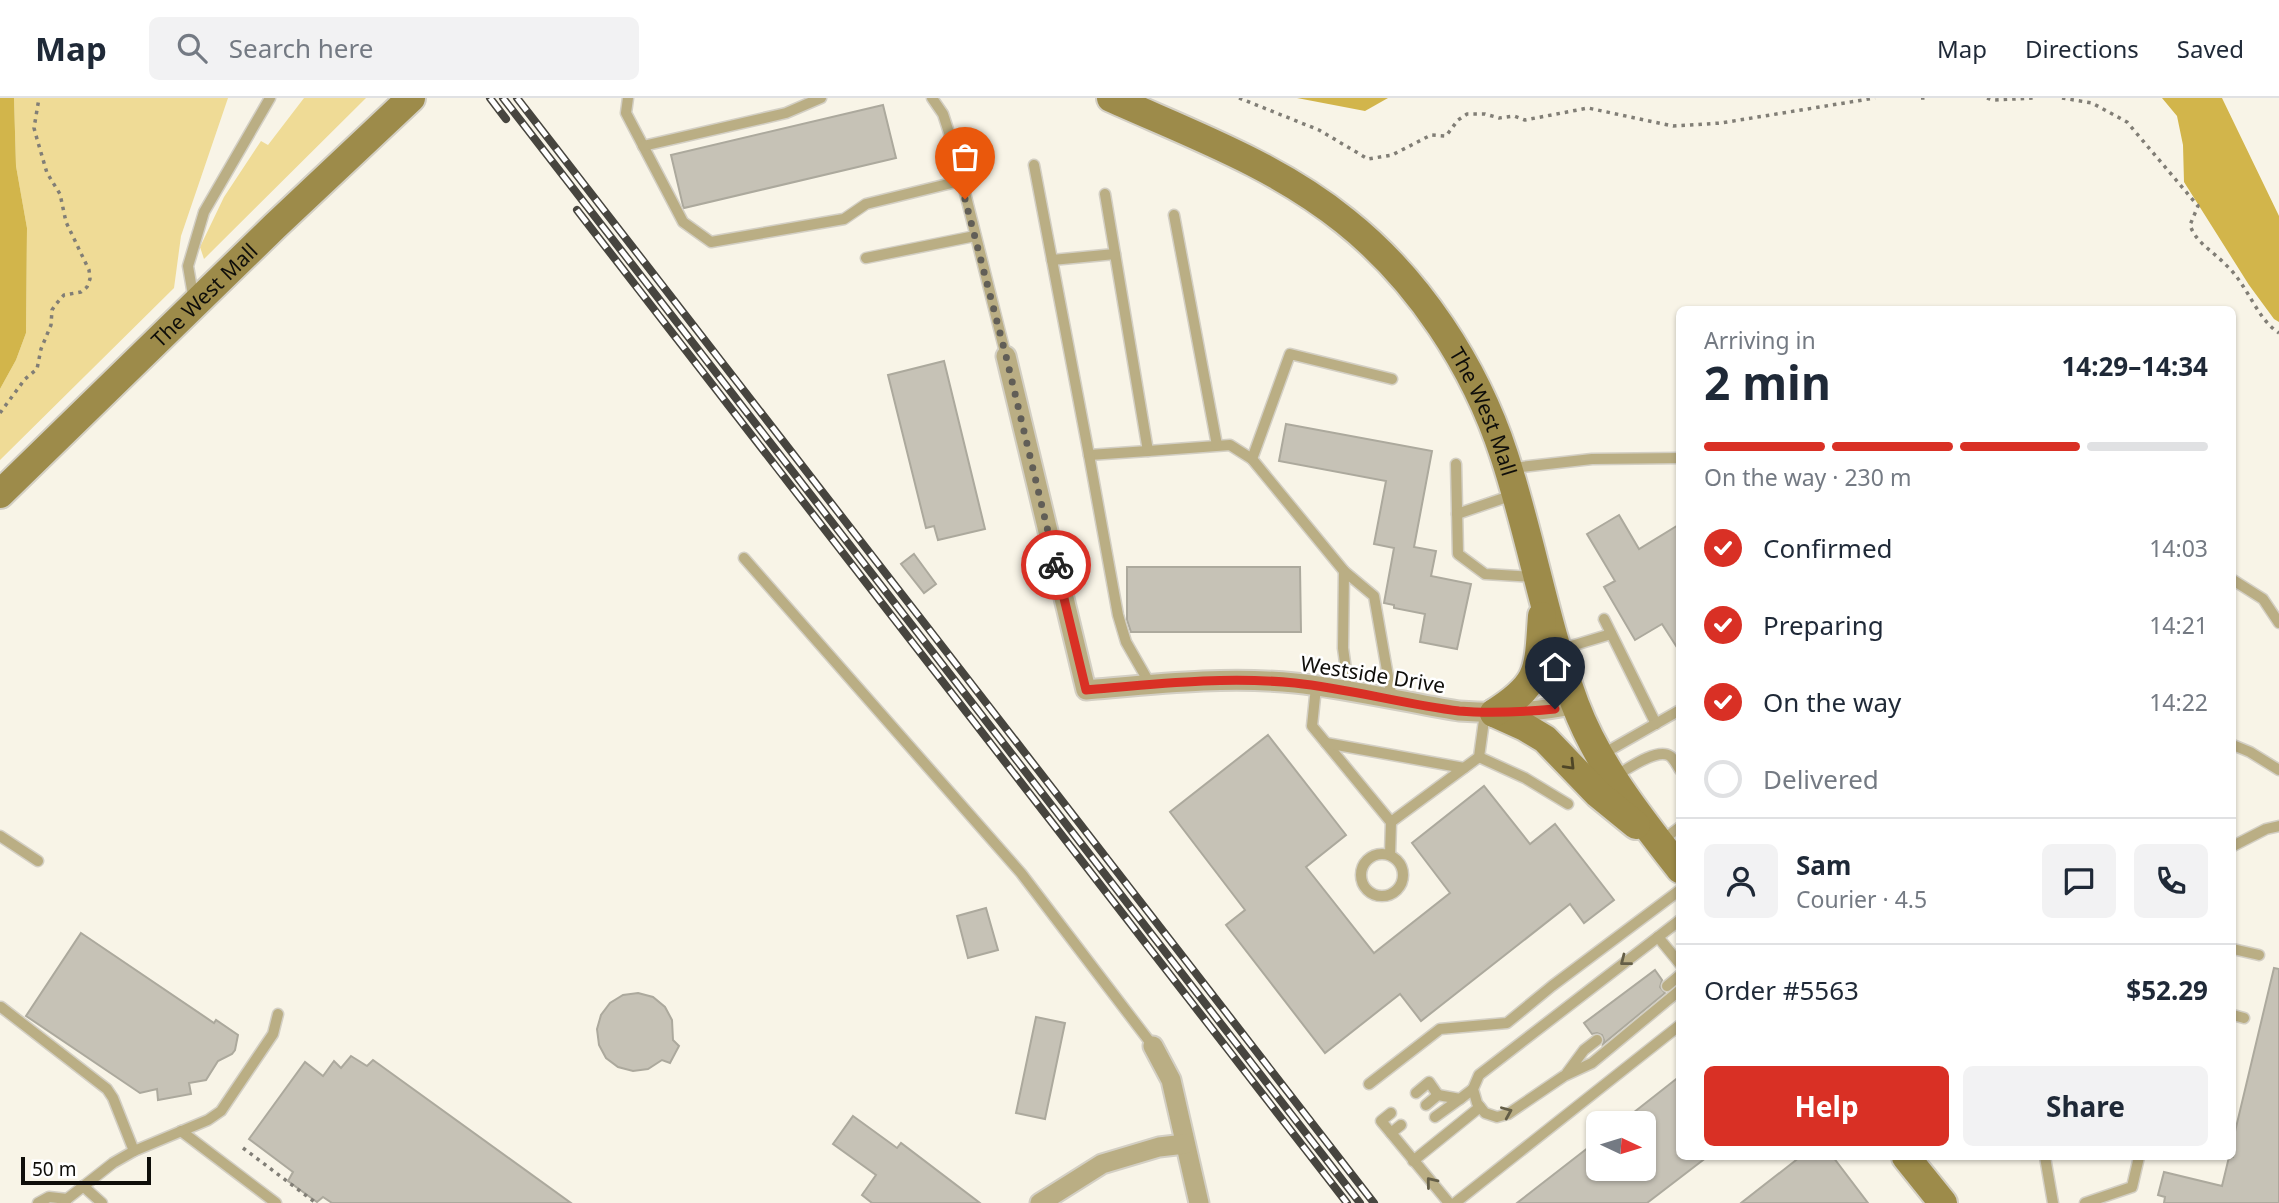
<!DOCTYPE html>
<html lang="en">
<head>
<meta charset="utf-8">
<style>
	:root { --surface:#fff; --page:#f2f2f3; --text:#1f2937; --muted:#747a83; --line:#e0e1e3; --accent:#d93025 }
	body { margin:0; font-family:"Noto Sans",sans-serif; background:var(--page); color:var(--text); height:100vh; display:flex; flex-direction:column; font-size:26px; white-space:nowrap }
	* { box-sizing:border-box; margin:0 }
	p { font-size:23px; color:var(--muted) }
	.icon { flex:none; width:38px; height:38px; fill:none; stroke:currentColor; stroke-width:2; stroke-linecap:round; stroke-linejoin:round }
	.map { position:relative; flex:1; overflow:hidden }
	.sheet { position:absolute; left:1676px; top:208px; width:560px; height:854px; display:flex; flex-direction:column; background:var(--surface); border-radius:10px; box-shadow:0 2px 5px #0004 }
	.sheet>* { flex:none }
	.needle { width:46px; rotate:94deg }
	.controls { position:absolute; left:1586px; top:1013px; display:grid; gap:14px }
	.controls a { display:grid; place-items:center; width:70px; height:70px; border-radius:10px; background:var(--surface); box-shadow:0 2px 5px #0004; font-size:35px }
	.scale { position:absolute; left:21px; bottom:18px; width:130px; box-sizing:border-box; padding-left:7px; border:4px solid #0f0e0a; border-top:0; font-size:19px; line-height:24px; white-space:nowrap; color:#0f0e0a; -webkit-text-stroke:5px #fff; paint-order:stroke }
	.pin { position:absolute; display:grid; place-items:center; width:60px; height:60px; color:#fff; margin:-72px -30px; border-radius:50% 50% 50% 0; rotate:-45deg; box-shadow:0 0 7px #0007 }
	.pin .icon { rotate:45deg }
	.courier { position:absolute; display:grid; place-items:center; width:70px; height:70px; margin:-35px; border:5px solid #d93025; border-radius:50%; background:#fff; color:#222; box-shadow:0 2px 9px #0007 }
	.headline em { font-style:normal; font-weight:700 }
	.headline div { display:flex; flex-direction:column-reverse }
	.headline { display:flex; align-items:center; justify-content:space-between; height:119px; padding:0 28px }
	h1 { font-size:46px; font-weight:700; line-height:52px }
	.bar { display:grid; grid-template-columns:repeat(4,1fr); gap:10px 7px; align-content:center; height:84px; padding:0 28px }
	.bar i { height:9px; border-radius:5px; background:var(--line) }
	.bar .active { background:var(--accent) }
	.bar p { grid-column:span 4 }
	.line { display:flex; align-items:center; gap:18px; padding:0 28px; border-top:2px solid var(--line) }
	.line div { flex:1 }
	.round { display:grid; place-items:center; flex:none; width:74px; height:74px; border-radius:10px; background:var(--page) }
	ol { padding:0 28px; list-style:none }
	li { display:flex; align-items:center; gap:21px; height:77px }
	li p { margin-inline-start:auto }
	li .icon { padding:7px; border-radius:50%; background:var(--accent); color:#fff; stroke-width:4 }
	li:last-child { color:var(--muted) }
	li i { width:38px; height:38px; border:4px solid var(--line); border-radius:50% }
	.action { display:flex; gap:14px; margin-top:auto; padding:14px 28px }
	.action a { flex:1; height:80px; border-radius:10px; background:var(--accent); color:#fff; font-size:28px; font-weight:700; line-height:80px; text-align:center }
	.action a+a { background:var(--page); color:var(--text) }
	header { display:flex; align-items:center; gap:42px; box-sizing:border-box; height:98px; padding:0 35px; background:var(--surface); border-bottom:2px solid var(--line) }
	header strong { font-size:33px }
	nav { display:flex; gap:38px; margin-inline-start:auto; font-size:24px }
	.search { width:490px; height:63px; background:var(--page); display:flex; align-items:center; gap:18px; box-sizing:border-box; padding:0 24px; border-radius:10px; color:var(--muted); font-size:26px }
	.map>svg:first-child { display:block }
</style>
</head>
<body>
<header>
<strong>Map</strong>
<div class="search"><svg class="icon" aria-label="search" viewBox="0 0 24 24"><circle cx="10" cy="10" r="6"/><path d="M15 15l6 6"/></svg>Search here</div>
<nav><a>Map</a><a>Directions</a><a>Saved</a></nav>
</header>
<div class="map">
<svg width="2279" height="1105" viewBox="0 0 2279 1105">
	<rect width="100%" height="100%" fill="#f8f4e7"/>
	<g fill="#efdb96">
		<path d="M 14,0 L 228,0 L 181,138 L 174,190 L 0,362 L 0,291 L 16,262 L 26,235 L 27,130 L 16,68 Z"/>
		<path d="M 304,0 L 366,0 L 204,161 L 200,149 L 224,99 L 261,43 L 268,47 Z"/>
	</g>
	<g fill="#d2b54b">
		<path d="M 0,0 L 14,0 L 16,68 L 27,130 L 26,235 L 16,262 L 0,291 Z"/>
		<path d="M 1297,0 L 1388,0 L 1365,13 Z"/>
		<path d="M 2162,0 L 2222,0 L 2279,118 L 2279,224 L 2274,221 L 2249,187 L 2184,84 L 2183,47 L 2177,18 Z"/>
	</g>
	<g fill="#c6c2b6" stroke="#aca99d" stroke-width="2">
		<path d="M 883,7 L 896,60 L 684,110 L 683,108 L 671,57 Z"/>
		<path d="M 944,263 L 985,431 L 938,442 L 934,428 L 926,430 L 888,277 Z"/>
		<path d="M 1286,326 L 1432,353 L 1414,449 L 1436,453 L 1431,478 L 1471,486 L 1457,551 L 1420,544 L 1425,516 L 1394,510 L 1394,507 L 1384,505 L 1394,450 L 1374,446 L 1386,383 L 1279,363 Z"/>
		<path d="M 1619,417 L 1639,451 L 1680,426 L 1680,554 L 1662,526 L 1635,542 L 1604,489 L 1615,483 L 1587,436 Z"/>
		<path d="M 914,456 L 936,486 L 924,495 L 901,466 Z"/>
		<path d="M 1127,469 L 1300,469 L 1301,534 L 1131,534 L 1127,522 Z"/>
		<path d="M 1268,637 L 1346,737 L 1306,769 L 1374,855 L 1450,795 L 1412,745 L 1484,688 L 1530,746 L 1555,726 L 1614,802 L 1584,825 L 1570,806 L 1421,923 L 1400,896 L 1325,955 L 1226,827 L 1245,812 L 1170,714 Z"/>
		<path d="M 986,810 L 998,852 L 968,860 L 957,818 Z"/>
		<path d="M 81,835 L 214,925 L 216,922 L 238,937 L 235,952 L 232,956 L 218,963 L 206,982 L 189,985 L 191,996 L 158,1002 L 157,991 L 140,995 L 26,918 Z"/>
		<path d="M 2274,870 L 2279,871 L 2279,1105 L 2164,1105 L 2165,1099 L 2158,1097 L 2164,1074 L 2222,1088 L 2229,1059 L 2233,1059 L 2233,1042 Z"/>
		<path d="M 1655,872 L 1662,882 L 1660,889 L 1665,895 L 1603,946 L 1604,942 L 1602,937 L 1597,935 L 1592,936 L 1584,925 Z"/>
		<path d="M 638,895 L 653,899 L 665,909 L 672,922 L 673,942 L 679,948 L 670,965 L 662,962 L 648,971 L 633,973 L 618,969 L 606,960 L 599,947 L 597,931 L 601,917 L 610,905 L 623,897 Z"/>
		<path d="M 1036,919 L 1065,925 L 1045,1021 L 1016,1015 Z"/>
		<path d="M 351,958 L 367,968 L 373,962 L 571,1105 L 332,1105 L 323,1099 L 317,1104 L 288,1083 L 293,1074 L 249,1041 L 305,964 L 323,978 L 334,963 L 341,970 Z"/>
		<path d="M 1680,978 L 1680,1059 L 1707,1059 L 1647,1105 L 1517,1105 L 1598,1042 L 1598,1071 L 1643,1071 L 1643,1026 L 1619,1026 Z"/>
		<path d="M 853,1018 L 897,1050 L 901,1045 L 980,1105 L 872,1105 L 862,1097 L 876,1077 L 833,1046 Z"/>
		<path d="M 1800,1059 L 1833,1059 L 1868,1105 L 1741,1105 Z"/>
	</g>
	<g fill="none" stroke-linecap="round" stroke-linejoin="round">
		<g stroke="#d3cfc4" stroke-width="13">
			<g id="lane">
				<path d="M 628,0 L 626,15 L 683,124 L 711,144 L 844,121 L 866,106 L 960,83"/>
				<path d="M 932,0 L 943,16 L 953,47 L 1006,258"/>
				<path d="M 643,48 L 786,15 L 821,0"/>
				<path d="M 1034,67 L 1089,357 L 1148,353"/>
				<path d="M 1105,96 L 1148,353 L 1230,347 L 1252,361"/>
				<path d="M 1174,117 L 1217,347"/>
				<path d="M 866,160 L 975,138"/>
				<path d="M 1052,162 L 1115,156"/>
				<path d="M 194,203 L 188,168 L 204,114 L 270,0"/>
				<path d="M 1089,357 L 1118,517 L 1126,544 L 1150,586"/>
				<path d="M 1456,366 L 1458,456 L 1485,476 L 1536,479"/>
				<path d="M 1512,370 L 1592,361 L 1680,360"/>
				<path d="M 1457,416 L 1513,397"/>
				<path d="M 744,460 L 1021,775 L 1153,948"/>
				<path d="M 1344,473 L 1252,361 L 1290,256 L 1392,281"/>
				<path d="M 2233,482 L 2263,501 L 2279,525"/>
				<path d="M 1604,521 L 1656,626"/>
				<path d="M 1558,552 L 1611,536"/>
				<path d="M 1316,589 L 1312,628 L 1391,724 L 1390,757"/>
				<path d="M 1349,594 L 1343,550 L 1344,473 L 1374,498 L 1392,601"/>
				<path d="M 1326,645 L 1464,670"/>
				<path d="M 2233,647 L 2250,654 L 2279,672"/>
				<path d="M 1601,657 L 1680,612"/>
				<path d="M 1479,659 L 1525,680 L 1568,706"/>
				<path d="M 1614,679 C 1626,672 1657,649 1670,658 C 1674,661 1677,667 1680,672"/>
				<path d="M 1391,724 L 1479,659 L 1485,615"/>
				<path d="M 0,738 L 38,763"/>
				<path d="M 1661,743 L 1680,729"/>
				<path d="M 2233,748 L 2266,731 L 2279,728"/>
				<circle cx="1382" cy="777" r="21"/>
				<path d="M 1680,822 L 1479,977 L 1473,991 L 1477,1005 L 1485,1015 L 1497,1019 L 1508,1016 L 1564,978 L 1592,965 L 1680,892"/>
				<path d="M 1658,839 L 1680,866"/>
				<path d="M 2233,851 L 2259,857"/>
				<path d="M 1667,888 L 1680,877"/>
				<path d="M 1,909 L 107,991 L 113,1000 L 134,1053"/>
				<path d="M 2233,917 L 2244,920"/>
				<path d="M 1567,975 L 1584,952 L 1597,942"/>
				<path d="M 1369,986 L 1440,931 L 1507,925 L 1552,888 L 1680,792"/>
				<path d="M 1416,995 L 1429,984 L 1438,997"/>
				<path d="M 1426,1007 L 1438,997 L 1460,1001 L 1473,991"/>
				<path d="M 1391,1015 L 1381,1023 L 1391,1035"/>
				<path d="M 1435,1019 L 1460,1001"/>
				<path d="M 1401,1027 L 1391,1035 L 1449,1105"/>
				<path d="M 181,1033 L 276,1105"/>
				<path d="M 2045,1059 L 2053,1105"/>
				<path d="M 1413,1063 L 1480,1009"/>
				<path d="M 83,1088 L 102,1105"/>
				<path d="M 38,1105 L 49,1099 L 67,1101"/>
				<path d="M 65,1105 L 67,1101 L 113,1065 L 134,1053 L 208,1022 L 221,1013 L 273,936 L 278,916"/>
				<path d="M 1455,1105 L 1680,927"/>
				<path d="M 2085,1105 L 2132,1089 L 2139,1059"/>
			</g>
		</g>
		<g stroke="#d3cfc4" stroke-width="23">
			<g id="street">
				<path d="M 1006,258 L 1086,592 C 1156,586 1225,578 1295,585 C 1350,591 1404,604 1459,613 C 1498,616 1536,615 1575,606"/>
				<path d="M 1153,948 L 1171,982 L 1199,1105"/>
				<path d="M 1040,1105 L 1102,1066 L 1159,1049 L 1185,1046"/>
			</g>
		</g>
		<g stroke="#d3cfc4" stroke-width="32">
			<g id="secondary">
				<path id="s1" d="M 1111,0 C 1191,36 1276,67 1345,123 C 1418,181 1475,268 1504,357 C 1531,439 1545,525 1575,606 C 1598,667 1640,720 1680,771"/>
				<path id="s2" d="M 0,396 L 275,128 L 411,0"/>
				<path d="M 1494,615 L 1525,629 L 1545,641 L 1598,696 L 1636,727"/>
				<path d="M 1494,615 C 1542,585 1538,571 1542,518"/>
				<path d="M 1906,1059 L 1943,1105"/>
			</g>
		</g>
		<g stroke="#817e76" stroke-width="3.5" stroke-dasharray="3.5 5" stroke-linecap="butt">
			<path d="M 1239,0 L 1319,32 L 1368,61 L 1392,57 L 1431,37 L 1446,38 L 1458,22 L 1467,16 L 1485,16 L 1499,20 L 1514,18 L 1525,22 L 1588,10 L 1673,28 L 1721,25 L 1875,0"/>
			<path d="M 1921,0 L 1928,0"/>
			<path d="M 1987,0 L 1993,2 L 2035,0"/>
			<path d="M 2062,0 L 2092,5 L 2127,24 L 2198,108 L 2190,127 C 2196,145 2213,153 2226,167 C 2248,187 2256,220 2279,235"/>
			<path d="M 0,315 L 25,281 L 37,271 L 41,251 L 51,227 L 52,212 L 56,206 L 64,197 L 81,194 L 87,189 L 90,181 L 89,172 L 66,124 L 60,96 L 47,75 L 37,41 L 34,30 L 39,0"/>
			<path d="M 243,1050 L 316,1105"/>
		</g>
		<use href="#lane" stroke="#baae84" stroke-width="10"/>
		<use href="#street" stroke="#baae84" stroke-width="19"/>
		<use href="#secondary" stroke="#9d8b4a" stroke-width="28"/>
		<g stroke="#47453f" stroke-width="8">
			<g id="rail">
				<path d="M 490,0 L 506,21"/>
				<path d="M 503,0 L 1360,1105"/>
				<path d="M 517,0 L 1374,1105"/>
				<path d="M 577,112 L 1347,1105"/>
			</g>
		</g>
		<use href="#rail" stroke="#fff" stroke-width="5" stroke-dasharray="16" stroke-linecap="butt"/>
	</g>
	<defs><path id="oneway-chevron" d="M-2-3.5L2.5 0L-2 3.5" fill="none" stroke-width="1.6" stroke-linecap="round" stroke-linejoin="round" transform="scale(1.75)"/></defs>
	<use stroke="#4f4627" href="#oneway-chevron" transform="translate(1570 667) rotate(46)"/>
	<g stroke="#645e47">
		<use href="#oneway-chevron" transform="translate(1625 863) rotate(142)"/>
		<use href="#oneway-chevron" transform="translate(1507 1014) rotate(-23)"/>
		<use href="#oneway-chevron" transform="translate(1431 1084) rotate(-129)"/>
	</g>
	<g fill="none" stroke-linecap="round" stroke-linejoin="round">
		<path stroke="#615e57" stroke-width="7" stroke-dasharray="0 12.6" d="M 965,101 L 1006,258 L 1056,467"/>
		<path stroke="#d93025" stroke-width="9" d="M 1056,467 L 1086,592 C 1156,586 1225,578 1295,585 C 1350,591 1404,606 1459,613 C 1491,616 1523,614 1555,611"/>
	</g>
	<g text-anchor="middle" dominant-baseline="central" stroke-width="5" stroke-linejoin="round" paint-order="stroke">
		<g font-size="21" fill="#0f0e0a" stroke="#fff">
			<text stroke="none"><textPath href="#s2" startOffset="285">The West Mall</textPath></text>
			<text stroke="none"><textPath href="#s1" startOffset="504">The West Mall</textPath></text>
			<text transform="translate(1373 576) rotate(9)">Westside Drive</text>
		</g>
	</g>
</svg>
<div class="controls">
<a><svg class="needle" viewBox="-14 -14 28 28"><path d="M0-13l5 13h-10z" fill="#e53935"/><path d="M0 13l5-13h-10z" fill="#747a83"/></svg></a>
</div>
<div class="scale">50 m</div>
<div class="pin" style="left:965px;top:101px;background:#ea580c"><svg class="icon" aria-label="bag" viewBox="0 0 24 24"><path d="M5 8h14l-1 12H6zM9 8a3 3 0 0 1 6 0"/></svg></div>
<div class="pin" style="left:1555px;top:611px;background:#1f2937"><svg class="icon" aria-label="home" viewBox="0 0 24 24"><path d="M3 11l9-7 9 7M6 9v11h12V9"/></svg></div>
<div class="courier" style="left:1056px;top:467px"><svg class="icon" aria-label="bike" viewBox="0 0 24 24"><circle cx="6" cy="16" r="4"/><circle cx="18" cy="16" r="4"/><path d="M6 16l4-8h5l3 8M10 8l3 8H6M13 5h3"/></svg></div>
<section class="sheet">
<div class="headline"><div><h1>2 min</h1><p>Arriving in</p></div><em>14:29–14:34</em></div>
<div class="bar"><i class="active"></i><i class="active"></i><i class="active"></i><i></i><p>On the way · 230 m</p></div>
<ol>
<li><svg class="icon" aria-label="check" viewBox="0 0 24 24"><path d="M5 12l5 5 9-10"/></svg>Confirmed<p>14:03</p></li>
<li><svg class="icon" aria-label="check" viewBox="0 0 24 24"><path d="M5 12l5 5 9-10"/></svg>Preparing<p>14:21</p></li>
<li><svg class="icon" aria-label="check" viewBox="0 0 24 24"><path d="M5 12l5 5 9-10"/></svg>On the way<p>14:22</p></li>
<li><i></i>Delivered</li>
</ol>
<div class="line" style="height:126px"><a class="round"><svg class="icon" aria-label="person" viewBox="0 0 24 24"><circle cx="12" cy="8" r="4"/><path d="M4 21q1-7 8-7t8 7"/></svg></a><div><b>Sam</b><p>Courier · 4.5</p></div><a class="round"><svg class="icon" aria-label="chat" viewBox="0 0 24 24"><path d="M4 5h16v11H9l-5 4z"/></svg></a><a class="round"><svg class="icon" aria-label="phone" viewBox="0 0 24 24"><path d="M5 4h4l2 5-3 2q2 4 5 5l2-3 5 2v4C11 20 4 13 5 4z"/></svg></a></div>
<div class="line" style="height:91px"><div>Order #5563</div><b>$52.29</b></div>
<div class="action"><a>Help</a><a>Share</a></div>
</section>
</div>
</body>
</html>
